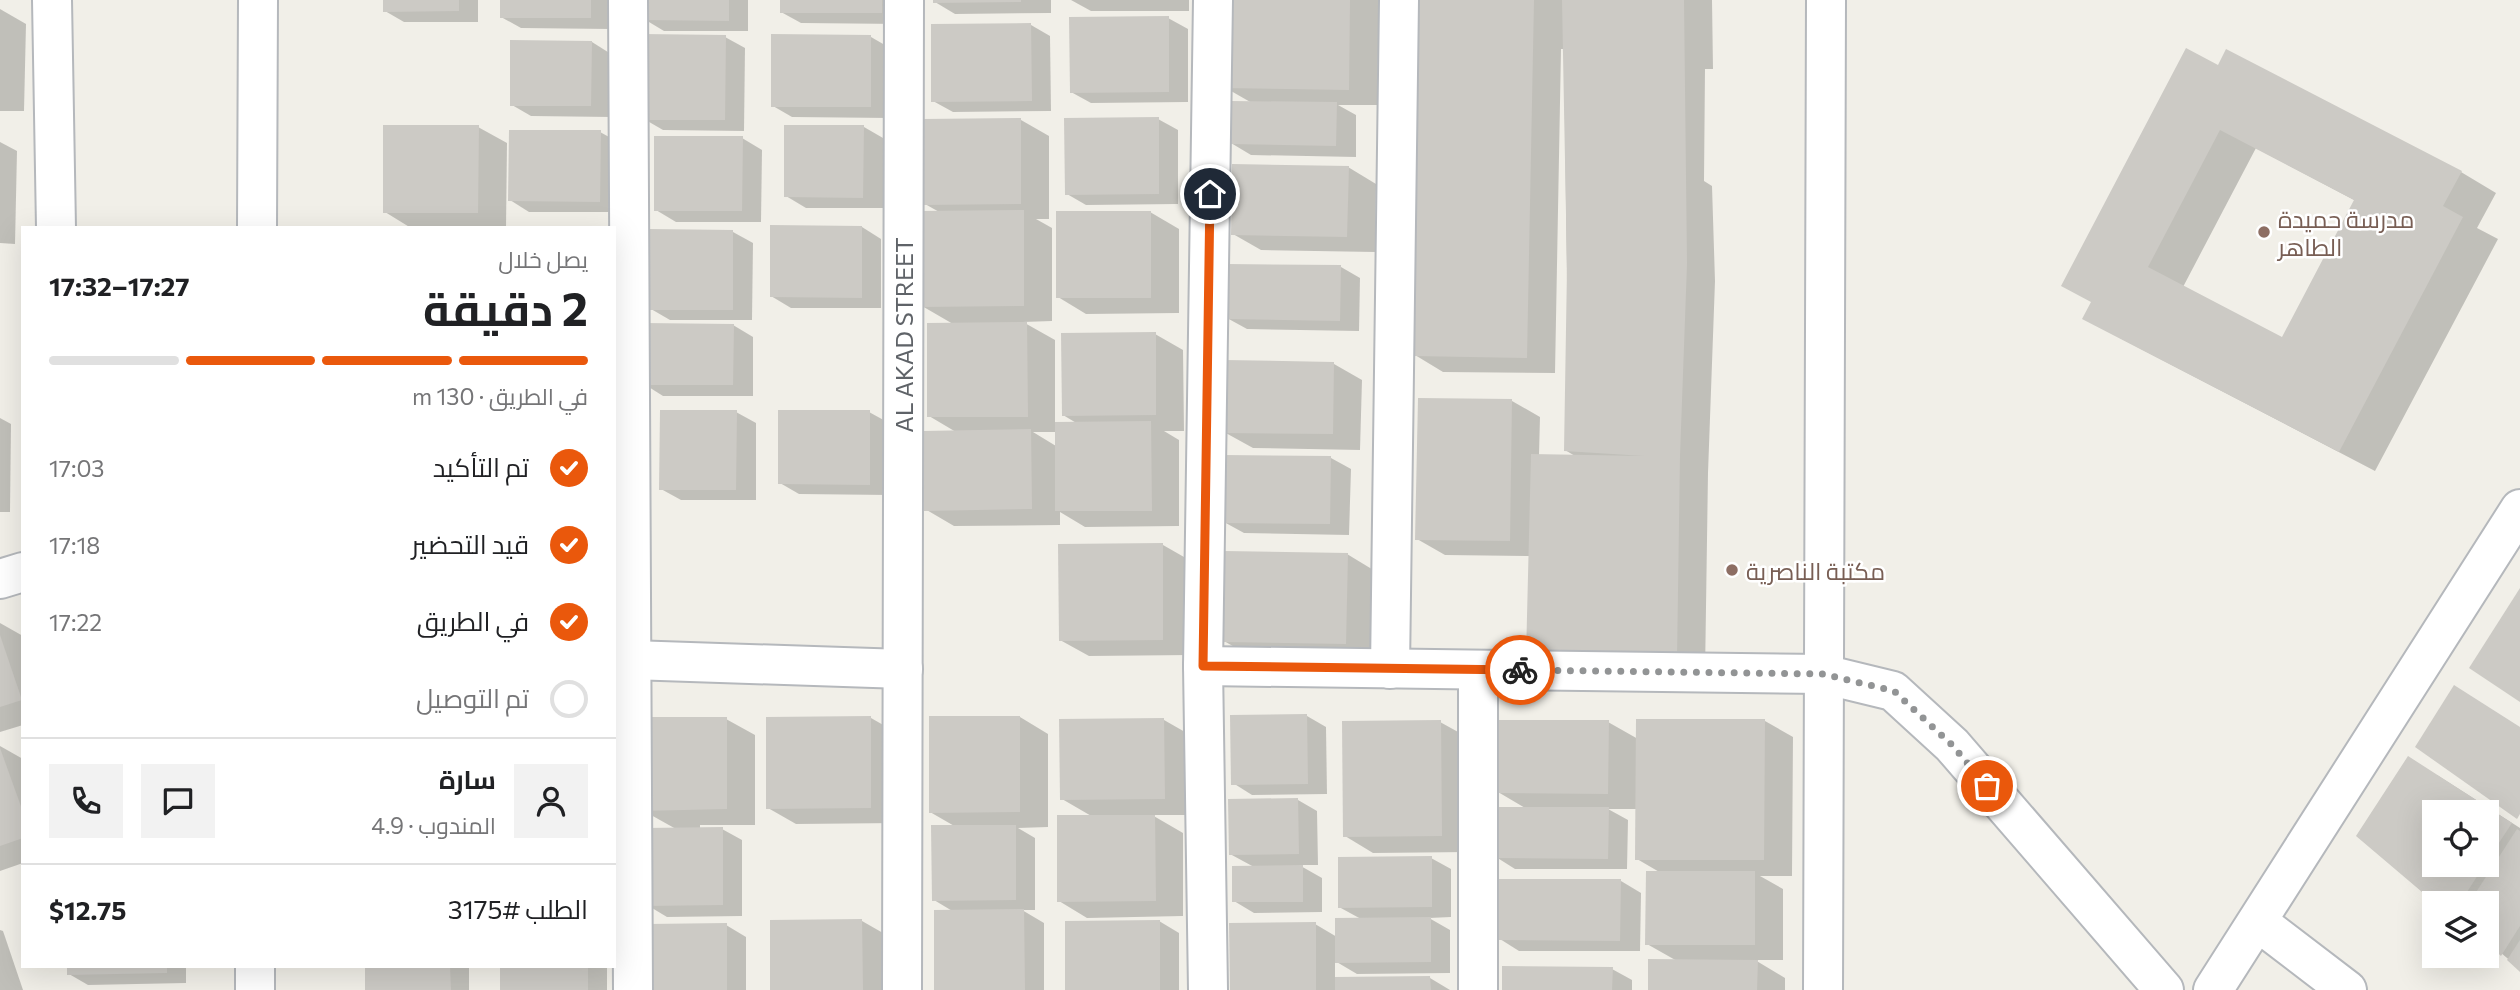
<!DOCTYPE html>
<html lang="ar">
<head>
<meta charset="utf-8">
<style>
	:root { --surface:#fff; --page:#f2f2f2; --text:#202124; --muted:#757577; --line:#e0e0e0; --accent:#ea580c }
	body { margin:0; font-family:Commissioner,Cairo,sans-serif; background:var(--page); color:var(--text); direction:rtl; height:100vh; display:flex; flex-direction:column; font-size:26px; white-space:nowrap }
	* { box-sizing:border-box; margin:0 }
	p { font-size:23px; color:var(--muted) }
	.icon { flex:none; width:38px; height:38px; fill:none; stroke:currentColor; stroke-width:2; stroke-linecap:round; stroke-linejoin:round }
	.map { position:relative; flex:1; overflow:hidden; direction:ltr }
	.side { position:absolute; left:21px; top:226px; width:595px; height:742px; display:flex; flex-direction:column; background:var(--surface); border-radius:0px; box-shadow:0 7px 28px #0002; direction:rtl }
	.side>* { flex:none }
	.fabs { position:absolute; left:2422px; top:800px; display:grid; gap:14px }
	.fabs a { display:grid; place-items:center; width:77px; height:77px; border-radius:0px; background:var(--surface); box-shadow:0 7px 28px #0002; font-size:35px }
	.pin { position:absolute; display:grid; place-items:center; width:60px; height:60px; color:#fff; margin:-30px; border:4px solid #fff; border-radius:50%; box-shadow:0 2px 7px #0007 }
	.courier { position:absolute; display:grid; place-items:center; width:70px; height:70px; margin:-35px; border:5px solid #ea580c; border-radius:50%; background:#fff; color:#222; box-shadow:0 2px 9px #0007 }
	.summary em { font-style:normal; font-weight:700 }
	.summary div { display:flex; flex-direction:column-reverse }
	.summary { display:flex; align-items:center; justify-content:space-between; height:119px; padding:0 28px }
	h1 { font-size:46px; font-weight:700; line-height:52px }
	.bar { display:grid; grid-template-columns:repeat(4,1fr); gap:10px 7px; align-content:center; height:84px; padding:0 28px }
	.bar i { height:9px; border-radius:5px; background:var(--line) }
	.bar .active { background:var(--accent) }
	.bar p { grid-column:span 4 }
	.line { display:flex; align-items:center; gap:18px; padding:0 28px; border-top:2px solid var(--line) }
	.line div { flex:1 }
	.round { display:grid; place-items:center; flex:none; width:74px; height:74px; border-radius:0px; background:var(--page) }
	ol { padding:0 28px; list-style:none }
	li { display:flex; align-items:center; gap:21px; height:77px }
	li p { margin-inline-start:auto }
	li .icon { padding:7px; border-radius:50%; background:var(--accent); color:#fff; stroke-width:4 }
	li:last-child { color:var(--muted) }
	li i { width:38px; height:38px; border:4px solid var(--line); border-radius:50% }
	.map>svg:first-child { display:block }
</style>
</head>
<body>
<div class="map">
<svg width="2520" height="990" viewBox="0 0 2520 990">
	<rect width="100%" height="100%" fill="#f1efe8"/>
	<g fill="#0003" fill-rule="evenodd">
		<path d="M 385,0 L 478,0 L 478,22 L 404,22 L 385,11 Z"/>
		<path d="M 502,0 L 611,0 L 610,29 L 521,28 L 501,17 Z"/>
		<path d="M 644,0 L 748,0 L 748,31 L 664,31 L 644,19 Z"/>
		<path d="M 782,0 L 901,0 L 901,24 L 801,23 L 781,12 Z"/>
		<path d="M 935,0 L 1051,0 L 1051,13 L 955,14 L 935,2 Z"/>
		<path d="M 1071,0 L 1189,0 L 1189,11 L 1091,11 Z"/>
		<path d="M 1226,0 L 1379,0 L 1377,105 L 1338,105 L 1356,115 L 1356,157 L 1251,155 L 1231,143 L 1252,103 L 1224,87 Z"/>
		<path d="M 1416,0 L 1712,0 L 1713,69 L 1705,69 L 1704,181 L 1712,186 L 1715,281 L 1708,473 L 1705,675 L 1530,556 L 1445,555 L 1417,539 L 1512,401 L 1540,417 L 1539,455 L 1575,456 L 1565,450 L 1568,359 L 1564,49 L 1561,49 L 1555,373 L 1443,372 L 1415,355 L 1419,166 Z"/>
		<path d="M 0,9 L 26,24 L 24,111 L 0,111 Z"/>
		<path d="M 1168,18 L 1188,29 L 1188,102 L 1091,103 L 1071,92 Z"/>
		<path d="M 1031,25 L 1050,36 L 1051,111 L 953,112 L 933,101 Z"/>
		<path d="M 725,37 L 745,48 L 744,131 L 663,130 L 644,119 Z"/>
		<path d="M 871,37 L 890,48 L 890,118 L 792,117 L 773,106 Z"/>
		<path d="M 592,42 L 611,54 L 611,117 L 531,116 L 512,105 Z"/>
		<path d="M 2219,67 L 2461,172 L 2496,193 L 2477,228 L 2498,239 L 2375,471 L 2120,338 ZM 2256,148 L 2356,201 L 2283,340 L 2183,287 Z"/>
		<path d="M 1158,119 L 1178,130 L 1178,204 L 1086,205 L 1067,194 Z"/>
		<path d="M 1021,120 L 1049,136 L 1049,219 L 1036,219 L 1052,228 L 1052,321 L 1023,322 L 1055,340 L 1055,424 L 1078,424 L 1063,415 L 1155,334 L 1183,350 L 1184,431 L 1164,431 L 1179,440 L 1179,526 L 1085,527 L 1060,512 L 1060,525 L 954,526 L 925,509 L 956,432 L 929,416 L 953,324 L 922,306 L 941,213 L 925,204 ZM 1033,432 L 1056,432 L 1056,446 Z"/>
		<path d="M 478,127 L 507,143 L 506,228 L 411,228 L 385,212 Z"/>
		<path d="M 864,127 L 883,138 L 883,208 L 806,208 L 786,196 Z"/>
		<path d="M 600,132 L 620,143 L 619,212 L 529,212 L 510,200 Z"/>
		<path d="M 742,138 L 762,150 L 761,222 L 676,222 L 656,210 Z"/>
		<path d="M 0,142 L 17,151 L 15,244 L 0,243 Z"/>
		<path d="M 1348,167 L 1376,184 L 1375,252 L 1261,250 L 1233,234 Z"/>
		<path d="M 1150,212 L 1179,229 L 1179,313 L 1086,314 L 1058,297 Z"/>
		<path d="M 862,227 L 881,239 L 881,308 L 791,308 L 771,296 Z"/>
		<path d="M 651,231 L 733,232 L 753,243 L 752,320 L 670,320 L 651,309 Z"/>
		<path d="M 1341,267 L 1360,278 L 1359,331 L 1247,329 L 1227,318 Z"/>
		<path d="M 733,325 L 753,337 L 753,396 L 663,396 L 644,384 Z"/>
		<path d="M 1334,364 L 1362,380 L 1360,450 L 1253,448 L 1224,432 Z"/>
		<path d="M 736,412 L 756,423 L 756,500 L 681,500 L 661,489 Z"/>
		<path d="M 869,412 L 889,423 L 889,495 L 799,494 L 780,483 Z"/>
		<path d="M 0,418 L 11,424 L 10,512 L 0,512 Z"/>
		<path d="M 1331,458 L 1351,469 L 1349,535 L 1244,533 L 1224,522 Z"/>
		<path d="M 1163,545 L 1191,561 L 1191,655 L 1089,656 L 1060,640 Z"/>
		<path d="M 1347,554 L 1375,571 L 1374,659 L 1252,657 L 1224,641 Z"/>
		<path d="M 0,623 L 23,636 L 23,725 L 0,732 Z"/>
		<path d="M 1307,716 L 1326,727 L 1327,794 L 1252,795 L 1233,783 Z"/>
		<path d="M 1020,717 L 1048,734 L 1048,827 L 1018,828 L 1035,838 L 1035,910 L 1022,910 L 1044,923 L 1044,990 L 936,990 L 954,912 L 934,900 L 956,827 L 930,812 Z"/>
		<path d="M 871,718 L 899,734 L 899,823 L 796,824 L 768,808 Z"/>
		<path d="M 726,719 L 755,735 L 755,825 L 700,825 L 700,829 L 722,829 L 742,840 L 742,916 L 667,917 L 647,905 L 676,829 L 642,810 Z"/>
		<path d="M 1164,720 L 1192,736 L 1193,815 L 1152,815 L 1183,833 L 1183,916 L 1087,918 L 1059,901 L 1093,817 L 1062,799 Z"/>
		<path d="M 1765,721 L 1793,737 L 1792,876 L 1760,876 L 1783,889 L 1783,960 L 1755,960 L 1785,978 L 1785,990 L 1650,990 L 1677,961 L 1647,944 L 1661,873 L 1637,859 L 1637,809 L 1608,809 L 1628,820 L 1627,869 L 1515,869 L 1496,857 L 1527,809 L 1498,792 L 1608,722 L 1638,739 Z"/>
		<path d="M 1440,722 L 1469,738 L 1469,852 L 1373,853 L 1345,836 Z"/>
		<path d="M 0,746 L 23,759 L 23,863 L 0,871 Z"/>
		<path d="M 2437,775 L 2520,828 L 2520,969 L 2487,941 L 2487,903 L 2438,903 L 2358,835 ZM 2434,812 L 2487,812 L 2487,864 L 2434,864 Z"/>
		<path d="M 1298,800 L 1317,811 L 1318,865 L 1299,865 L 1322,878 L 1322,912 L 1254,913 L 1234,901 L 1254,867 L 1230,854 Z"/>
		<path d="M 1431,858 L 1451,869 L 1451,917 L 1429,918 L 1450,930 L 1450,973 L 1357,974 L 1335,961 L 1335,978 L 1430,978 L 1450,990 L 1231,990 L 1315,924 L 1337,937 L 1361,919 L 1339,907 Z"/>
		<path d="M 1500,881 L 1621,881 L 1641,893 L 1640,951 L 1519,951 L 1500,939 Z"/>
		<path d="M 862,921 L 890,937 L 890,990 L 772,990 Z"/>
		<path d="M 1159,921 L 1179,933 L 1179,990 L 1067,990 Z"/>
		<path d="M 726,925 L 746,937 L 746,990 L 650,990 Z"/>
		<path d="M 0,930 L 3,931 L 23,990 L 0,990 Z"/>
		<path d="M 69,966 L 186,966 L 186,983 L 88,985 L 69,974 Z"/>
		<path d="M 366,966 L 469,966 L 469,990 L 367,990 Z"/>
		<rect x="502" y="966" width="105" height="24"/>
		<path d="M 1612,969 L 1632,980 L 1632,990 L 1504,990 Z"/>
	</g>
	<g fill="#cccac5" fill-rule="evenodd">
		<path d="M 383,0 L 459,0 L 459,11 L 383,12 Z"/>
		<rect x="500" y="0" width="91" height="18"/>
		<path d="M 643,0 L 729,0 L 729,21 L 643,20 Z"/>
		<rect x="780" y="0" width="102" height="13"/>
		<path d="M 933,0 L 1021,0 L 1021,2 L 933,3 Z"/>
		<path d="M 1224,0 L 1350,0 L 1349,90 L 1222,88 Z"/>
		<path d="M 1414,0 L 1534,0 L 1527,358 L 1413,356 L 1417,166 Z"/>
		<path d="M 1562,0 L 1684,0 L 1687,264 L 1680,456 L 1677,659 L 1526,657 L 1531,454 L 1644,456 L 1564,451 L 1567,268 Z"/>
		<path d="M 1169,16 L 1169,92 L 1070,93 L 1069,17 Z"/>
		<path d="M 1031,23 L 1032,101 L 931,102 L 931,24 Z"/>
		<path d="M 642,34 L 726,35 L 725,120 L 642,120 Z"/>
		<path d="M 771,34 L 871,35 L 871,107 L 771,107 Z"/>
		<path d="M 510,40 L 592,41 L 591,106 L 510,106 Z"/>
		<path d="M 2186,48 L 2218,65 L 2226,49 L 2462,171 L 2443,206 L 2463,217 L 2339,452 L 2082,319 L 2091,302 L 2061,286 ZM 2220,130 L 2354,200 L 2282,337 L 2148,267 Z"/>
		<path d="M 1230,101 L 1337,102 L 1336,146 L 1230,144 Z"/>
		<path d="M 1159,117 L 1159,194 L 1065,195 L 1064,118 Z"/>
		<path d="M 1021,118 L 1021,204 L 923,205 L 923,119 Z"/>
		<path d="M 383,125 L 479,125 L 478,213 L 383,213 Z"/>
		<path d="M 784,125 L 864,125 L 863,198 L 784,197 Z"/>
		<path d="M 509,130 L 601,130 L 600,202 L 508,201 Z"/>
		<path d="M 654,136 L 743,136 L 742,211 L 654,211 Z"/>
		<path d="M 1232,164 L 1349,166 L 1347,237 L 1231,235 Z"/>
		<path d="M 1024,210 L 1024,306 L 920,307 L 919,211 Z"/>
		<rect x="1056" y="211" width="95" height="87"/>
		<path d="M 770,225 L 862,226 L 862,298 L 770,297 Z"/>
		<path d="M 649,229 L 733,230 L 733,310 L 649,310 Z"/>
		<path d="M 1227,264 L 1341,265 L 1340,321 L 1226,319 Z"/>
		<path d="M 1027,322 L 1028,417 L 927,417 L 927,323 Z"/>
		<path d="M 643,323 L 734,324 L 733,385 L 642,385 Z"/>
		<path d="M 1156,332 L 1156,415 L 1062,416 L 1061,333 Z"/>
		<path d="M 1224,360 L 1334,362 L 1333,434 L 1223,433 Z"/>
		<path d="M 1418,398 L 1512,399 L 1510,541 L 1415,540 Z"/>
		<path d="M 660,410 L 737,410 L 736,490 L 659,490 Z"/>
		<path d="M 778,410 L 870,410 L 870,485 L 778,484 Z"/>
		<path d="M 1151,421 L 1152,511 L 1055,511 L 1055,422 Z"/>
		<path d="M 1031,429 L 1032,509 L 924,511 L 923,431 Z"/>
		<path d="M 1224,455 L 1331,456 L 1330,524 L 1223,523 Z"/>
		<path d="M 1163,543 L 1163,640 L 1059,641 L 1058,544 Z"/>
		<path d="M 1224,551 L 1348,553 L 1346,644 L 1222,642 Z"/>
		<path d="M 2520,588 L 2520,702 L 2469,668 Z"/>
		<path d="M 0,635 L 22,700 L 0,707 Z"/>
		<path d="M 2454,685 L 2520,727 L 2520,814 L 2517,819 L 2415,747 Z"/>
		<path d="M 1307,714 L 1308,784 L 1231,785 L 1230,715 Z"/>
		<path d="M 871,716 L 871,808 L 766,809 L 766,717 Z"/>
		<path d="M 929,716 L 1020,716 L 1020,812 L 929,813 Z"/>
		<path d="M 640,717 L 727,717 L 727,809 L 640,811 Z"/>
		<path d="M 1164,718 L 1165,799 L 1060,800 L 1059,719 Z"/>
		<path d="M 1636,719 L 1765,719 L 1764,860 L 1635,860 Z"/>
		<path d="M 1441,720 L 1442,836 L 1343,837 L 1342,721 Z"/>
		<path d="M 1496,720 L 1609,720 L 1608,794 L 1496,793 Z"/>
		<path d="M 0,748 L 23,812 L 23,838 L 0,846 Z"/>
		<path d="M 2408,756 L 2512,823 L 2487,861 L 2487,812 L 2434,812 L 2434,864 L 2485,864 L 2460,903 L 2435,903 L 2356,836 Z"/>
		<path d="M 1298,798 L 1299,854 L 1229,855 L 1228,799 Z"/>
		<path d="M 1495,807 L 1609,807 L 1608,859 L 1494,858 Z"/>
		<path d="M 1057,815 L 1155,815 L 1156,901 L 1057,902 Z"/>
		<path d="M 931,825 L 1016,825 L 1016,900 L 932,901 Z"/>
		<path d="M 723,827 L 723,905 L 646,906 L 645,828 Z"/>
		<path d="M 2517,829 L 2520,831 L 2520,926 L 2501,956 L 2487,943 L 2487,903 L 2469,903 Z"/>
		<path d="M 1432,856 L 1432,907 L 1338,908 L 1338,857 Z"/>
		<path d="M 1303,865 L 1303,902 L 1232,902 L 1232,866 Z"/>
		<path d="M 1646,871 L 1755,871 L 1755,945 L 1645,945 Z"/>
		<path d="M 1498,879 L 1621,879 L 1620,941 L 1498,940 Z"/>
		<path d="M 1024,909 L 1025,990 L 934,990 L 934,910 Z"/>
		<path d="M 1431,917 L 1431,962 L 1335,963 L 1335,918 Z"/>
		<path d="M 862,919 L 863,990 L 770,990 L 770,920 Z"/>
		<path d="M 1160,920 L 1160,990 L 1065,990 L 1065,921 Z"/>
		<path d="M 1316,922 L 1316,990 L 1230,990 L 1229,923 Z"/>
		<path d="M 727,923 L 727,990 L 649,990 L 648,924 Z"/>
		<path d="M 2520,940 L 2520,972 L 2507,960 Z"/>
		<path d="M 1648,959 L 1758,960 L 1757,990 L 1648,990 Z"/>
		<path d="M 67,966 L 167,966 L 167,973 L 67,975 Z"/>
		<path d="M 365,966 L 450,966 L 451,990 L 365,990 Z"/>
		<rect x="500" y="966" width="88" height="24"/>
		<path d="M 1502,966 L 1613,967 L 1612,990 L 1502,990 Z"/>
		<path d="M 1430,976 L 1431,990 L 1335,990 L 1335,977 Z"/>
	</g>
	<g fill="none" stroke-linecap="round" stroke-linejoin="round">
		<g stroke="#b5b8bc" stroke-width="42">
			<g id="minor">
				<path d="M 52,0 L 56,228"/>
				<path d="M 628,0 L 633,990"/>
				<path d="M 257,228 L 258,0"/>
				<path d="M 0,579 L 23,572"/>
				<path d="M 631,660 L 903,669"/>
				<path d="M 1203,666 L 1823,674 L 1893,691 L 1952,745 L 2164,990"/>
				<path d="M 1390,669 L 1399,0"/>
				<path d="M 1478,670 L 1478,990"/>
				<path d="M 2258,922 L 2347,990"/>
				<path d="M 255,966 L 255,990"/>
				<path d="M 902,990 L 904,0"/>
				<path d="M 1208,990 L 1203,666 L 1213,0"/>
				<path d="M 1823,990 L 1826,0"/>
				<path d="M 2213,990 L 2520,509"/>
			</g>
		</g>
		<use href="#minor" stroke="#fff" stroke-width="38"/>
	</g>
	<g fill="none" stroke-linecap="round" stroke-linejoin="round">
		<path stroke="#929495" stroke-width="7" stroke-dasharray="0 12.6" d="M 1520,670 L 1823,674 L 1894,691 L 1952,745 L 1987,786"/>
		<path stroke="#ea580c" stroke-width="9" d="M 1210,194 L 1203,666 L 1520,670"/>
	</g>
	<g fill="#8d6e63" stroke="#fff" stroke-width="2.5">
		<circle cx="2264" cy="232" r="7"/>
		<circle cx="1732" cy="570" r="7"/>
	</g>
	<g text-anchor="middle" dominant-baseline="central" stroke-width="5" stroke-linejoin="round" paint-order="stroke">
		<g font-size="24" fill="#785e54" stroke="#fff" text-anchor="start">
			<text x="2278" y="218">مدرسة حميدة<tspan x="2278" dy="28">الطاهر</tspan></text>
			<text x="1746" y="570">مكتبة الناصرية</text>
		</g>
		<g font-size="24" fill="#5f6368" stroke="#fff">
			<text transform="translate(903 335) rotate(-90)">AL AKAD STREET</text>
		</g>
	</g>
</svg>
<div class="fabs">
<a><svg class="icon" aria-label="locate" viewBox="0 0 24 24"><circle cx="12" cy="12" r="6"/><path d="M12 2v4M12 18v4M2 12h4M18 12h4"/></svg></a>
<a><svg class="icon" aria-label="layers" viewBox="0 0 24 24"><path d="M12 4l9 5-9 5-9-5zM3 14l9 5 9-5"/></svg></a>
</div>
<div class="pin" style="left:1987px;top:786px;background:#ea580c"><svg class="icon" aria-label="bag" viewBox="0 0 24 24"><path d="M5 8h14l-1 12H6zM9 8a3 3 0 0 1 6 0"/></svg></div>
<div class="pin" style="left:1210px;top:194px;background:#1f2937"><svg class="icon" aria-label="home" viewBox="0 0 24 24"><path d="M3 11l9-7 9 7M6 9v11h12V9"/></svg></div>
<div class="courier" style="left:1520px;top:670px"><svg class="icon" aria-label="bike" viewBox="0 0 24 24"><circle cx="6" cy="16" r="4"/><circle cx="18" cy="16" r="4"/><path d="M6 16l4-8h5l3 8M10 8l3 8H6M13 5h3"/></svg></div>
<section class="side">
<div class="summary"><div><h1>2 دقيقة</h1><p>يصل خلال</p></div><em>17:27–17:32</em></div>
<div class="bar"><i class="active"></i><i class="active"></i><i class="active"></i><i></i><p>في الطريق · 130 m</p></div>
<ol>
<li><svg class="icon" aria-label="check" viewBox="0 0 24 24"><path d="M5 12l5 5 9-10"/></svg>تم التأكيد<p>17:03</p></li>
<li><svg class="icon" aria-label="check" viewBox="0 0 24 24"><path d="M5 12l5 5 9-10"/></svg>قيد التحضير<p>17:18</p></li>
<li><svg class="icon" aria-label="check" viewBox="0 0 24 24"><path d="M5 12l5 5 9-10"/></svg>في الطريق<p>17:22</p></li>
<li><i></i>تم التوصيل</li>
</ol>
<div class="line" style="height:126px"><a class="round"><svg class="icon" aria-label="person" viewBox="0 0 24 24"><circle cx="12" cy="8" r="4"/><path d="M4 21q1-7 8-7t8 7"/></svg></a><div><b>سارة</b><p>المندوب · 4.9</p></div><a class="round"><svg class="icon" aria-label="chat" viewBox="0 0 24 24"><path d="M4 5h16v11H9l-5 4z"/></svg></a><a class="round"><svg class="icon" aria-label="phone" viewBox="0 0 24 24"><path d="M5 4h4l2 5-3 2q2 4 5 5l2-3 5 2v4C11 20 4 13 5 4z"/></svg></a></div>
<div class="line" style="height:91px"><div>الطلب #3175</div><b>$12.75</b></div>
</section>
</div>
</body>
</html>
